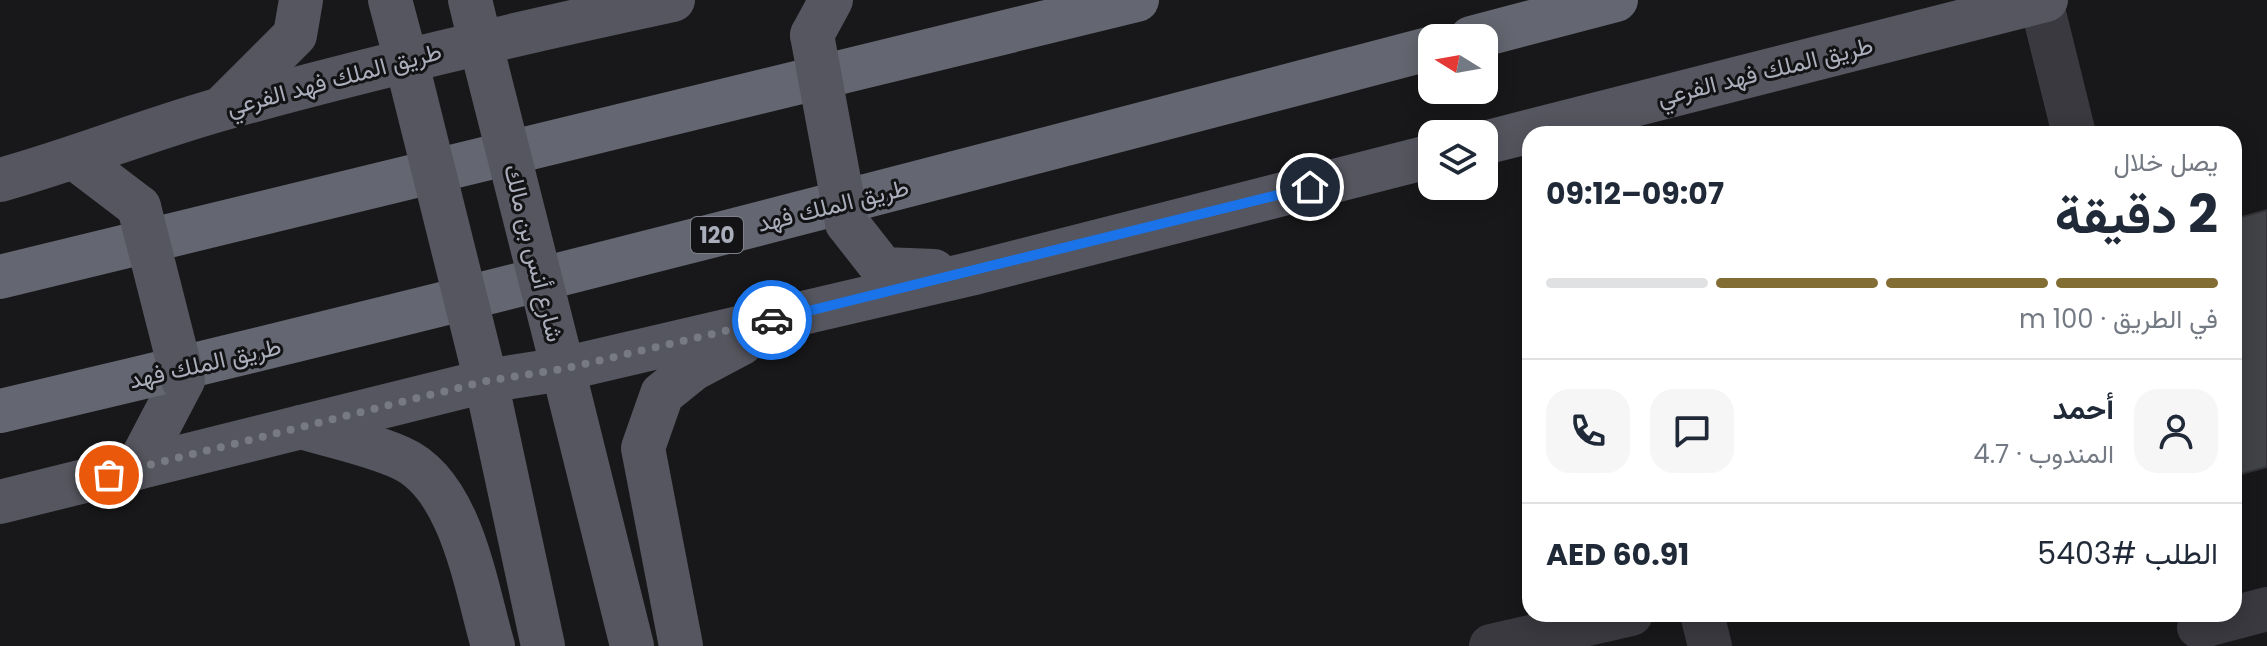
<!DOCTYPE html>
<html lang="ar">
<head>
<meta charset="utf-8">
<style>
	:root { --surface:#fff; --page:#f6f6f7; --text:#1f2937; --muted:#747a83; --line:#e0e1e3; --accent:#826d34 }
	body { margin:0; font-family:Poppins,Vazirmatn,sans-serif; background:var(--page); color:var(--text); direction:rtl; height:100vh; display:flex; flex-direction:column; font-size:30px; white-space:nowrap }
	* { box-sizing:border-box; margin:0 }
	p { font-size:26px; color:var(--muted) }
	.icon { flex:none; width:44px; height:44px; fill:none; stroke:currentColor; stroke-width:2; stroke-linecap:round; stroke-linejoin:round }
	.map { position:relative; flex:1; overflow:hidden; direction:ltr }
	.side { position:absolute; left:1522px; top:126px; width:720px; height:496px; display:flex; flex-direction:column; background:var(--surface); border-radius:24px; box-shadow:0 4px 20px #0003; direction:rtl }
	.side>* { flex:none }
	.needle { width:52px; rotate:281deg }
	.buttons { position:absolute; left:1418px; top:24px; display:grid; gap:16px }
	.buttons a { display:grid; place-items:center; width:80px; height:80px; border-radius:16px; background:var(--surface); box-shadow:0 4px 20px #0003; font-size:40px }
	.pin { position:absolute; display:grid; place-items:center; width:68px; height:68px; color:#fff; margin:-34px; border:4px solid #fff; border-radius:50%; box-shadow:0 2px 8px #0007 }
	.courier { position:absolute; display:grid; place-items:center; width:80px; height:80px; margin:-40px; border:6px solid #1a73e8; border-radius:50%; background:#fff; color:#222; box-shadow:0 2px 10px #0007 }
	.overview em { font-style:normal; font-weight:700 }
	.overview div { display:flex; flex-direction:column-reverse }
	.overview { display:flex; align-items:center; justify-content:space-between; height:136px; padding:0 24px }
	h1 { font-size:52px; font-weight:700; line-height:60px }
	.bar { display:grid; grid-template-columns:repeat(4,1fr); gap:12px 8px; align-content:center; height:96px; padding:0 24px }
	.bar i { height:10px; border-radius:6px; background:var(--line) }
	.bar .current { background:var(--accent) }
	.bar p { grid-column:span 4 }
	.line { display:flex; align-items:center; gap:20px; padding:0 24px; border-top:2px solid var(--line) }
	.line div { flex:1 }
	.round { display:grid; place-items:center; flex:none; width:84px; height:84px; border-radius:24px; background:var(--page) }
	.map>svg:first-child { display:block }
</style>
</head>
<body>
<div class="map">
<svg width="2267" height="646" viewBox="0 0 2267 646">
	<rect width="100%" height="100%" fill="#18181a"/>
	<path fill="#424347" stroke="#323236" stroke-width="2" d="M 2267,210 L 2267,467 L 2234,476 L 2234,219 Z"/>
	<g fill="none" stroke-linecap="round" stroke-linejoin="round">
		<g stroke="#39393f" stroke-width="44">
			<path d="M 2041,1 L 2074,134"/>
			<path d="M 1702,614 L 1710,646"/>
			<path d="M 2199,627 L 2267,609"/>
			<path d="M 1491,646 L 1631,614"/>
		</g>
		<g stroke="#55565f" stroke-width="44">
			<path d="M 390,0 L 406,60"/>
			<path d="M 470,0 L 480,41"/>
			<path d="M 812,35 L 831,0"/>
			<path d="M 223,107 L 295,35 L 301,0"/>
			<path d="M 1484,143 L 2046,0"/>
			<path d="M 76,159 L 139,207"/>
			<path d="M 0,180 C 76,159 149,129 225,108 C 374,67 523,32 673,0"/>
			<path d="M 847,223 L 883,269 L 934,271"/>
			<path d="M 563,369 L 632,646"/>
			<path d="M 486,381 L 543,646"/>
			<path d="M 301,427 C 334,437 370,444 401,458 C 462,485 476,589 493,646"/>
			<path d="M 137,468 L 183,380"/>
			<path d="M 0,502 L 486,381 L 563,369 L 974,273 L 1432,156"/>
			<path d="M 681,646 L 643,448 L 662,394 L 693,369 L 742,343"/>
		</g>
		<g stroke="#646771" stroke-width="44">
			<path d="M 1471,38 L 1616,0"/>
			<path d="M 0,277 L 1137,0"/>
			<path d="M 0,411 C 480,299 956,173 1432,48"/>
		</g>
		<g stroke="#55565f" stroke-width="44">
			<path d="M 812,35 L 847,223"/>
			<path d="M 480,41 L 563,369"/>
			<path d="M 406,60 L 486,381"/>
			<path d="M 139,207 L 183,380"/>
		</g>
	</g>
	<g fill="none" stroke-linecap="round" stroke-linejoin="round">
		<path stroke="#777a83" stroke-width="8" stroke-dasharray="0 14.4" d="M 109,475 L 486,381 L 563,369 L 772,320"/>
		<path stroke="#1a73e8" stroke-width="10" d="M 772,320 L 1310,187"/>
	</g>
	<g text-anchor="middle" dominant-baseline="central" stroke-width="6" stroke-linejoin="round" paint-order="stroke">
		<rect fill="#131315" stroke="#7d8089" stroke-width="2" x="691" y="217" width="52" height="36" rx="6"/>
		<g font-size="22" font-weight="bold" fill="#aaaebb">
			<text x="717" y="235">120</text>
		</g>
		<g font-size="24" fill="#aaaebb" stroke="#131315">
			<text transform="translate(1765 71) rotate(-14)">طريق الملك فهد الفرعي</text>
			<text transform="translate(334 79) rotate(-15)">طريق الملك فهد الفرعي</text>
			<text transform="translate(833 205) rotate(-14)">طريق الملك فهد</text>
			<text transform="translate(534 253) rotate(76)">شارع أنس بن مالك</text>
			<text transform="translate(205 363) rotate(-13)">طريق الملك فهد</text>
		</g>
	</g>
</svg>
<div class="buttons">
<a><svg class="needle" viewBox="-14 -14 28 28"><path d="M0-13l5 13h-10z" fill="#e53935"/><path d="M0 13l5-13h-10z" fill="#747a83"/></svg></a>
<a><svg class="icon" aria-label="layers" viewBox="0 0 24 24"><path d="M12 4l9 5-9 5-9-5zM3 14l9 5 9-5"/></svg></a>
</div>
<div class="pin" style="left:109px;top:475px;background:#ea580c"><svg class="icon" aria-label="bag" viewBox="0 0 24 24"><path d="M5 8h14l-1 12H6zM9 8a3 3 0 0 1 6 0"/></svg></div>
<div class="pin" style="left:1310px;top:187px;background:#1f2937"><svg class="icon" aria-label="home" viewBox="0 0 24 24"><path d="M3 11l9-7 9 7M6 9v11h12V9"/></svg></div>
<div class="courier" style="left:772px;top:320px"><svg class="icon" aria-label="car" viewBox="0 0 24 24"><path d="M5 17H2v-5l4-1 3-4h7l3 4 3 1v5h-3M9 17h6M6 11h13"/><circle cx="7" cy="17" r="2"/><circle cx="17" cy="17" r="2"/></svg></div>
<section class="side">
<div class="overview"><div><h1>2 دقيقة</h1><p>يصل خلال</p></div><em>09:07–09:12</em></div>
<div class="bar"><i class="current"></i><i class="current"></i><i class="current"></i><i></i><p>في الطريق · 100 m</p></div>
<div class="line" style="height:144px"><a class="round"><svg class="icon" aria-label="person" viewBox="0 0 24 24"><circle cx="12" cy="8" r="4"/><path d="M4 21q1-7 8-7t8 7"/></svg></a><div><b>أحمد</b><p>المندوب · 4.7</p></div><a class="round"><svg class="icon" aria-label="chat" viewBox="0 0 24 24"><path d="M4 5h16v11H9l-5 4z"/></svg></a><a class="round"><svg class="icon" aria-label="phone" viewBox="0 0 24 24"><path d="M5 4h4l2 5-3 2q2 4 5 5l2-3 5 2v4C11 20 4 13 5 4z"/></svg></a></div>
<div class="line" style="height:104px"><div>الطلب #5403</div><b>AED 60.91</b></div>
</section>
</div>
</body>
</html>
